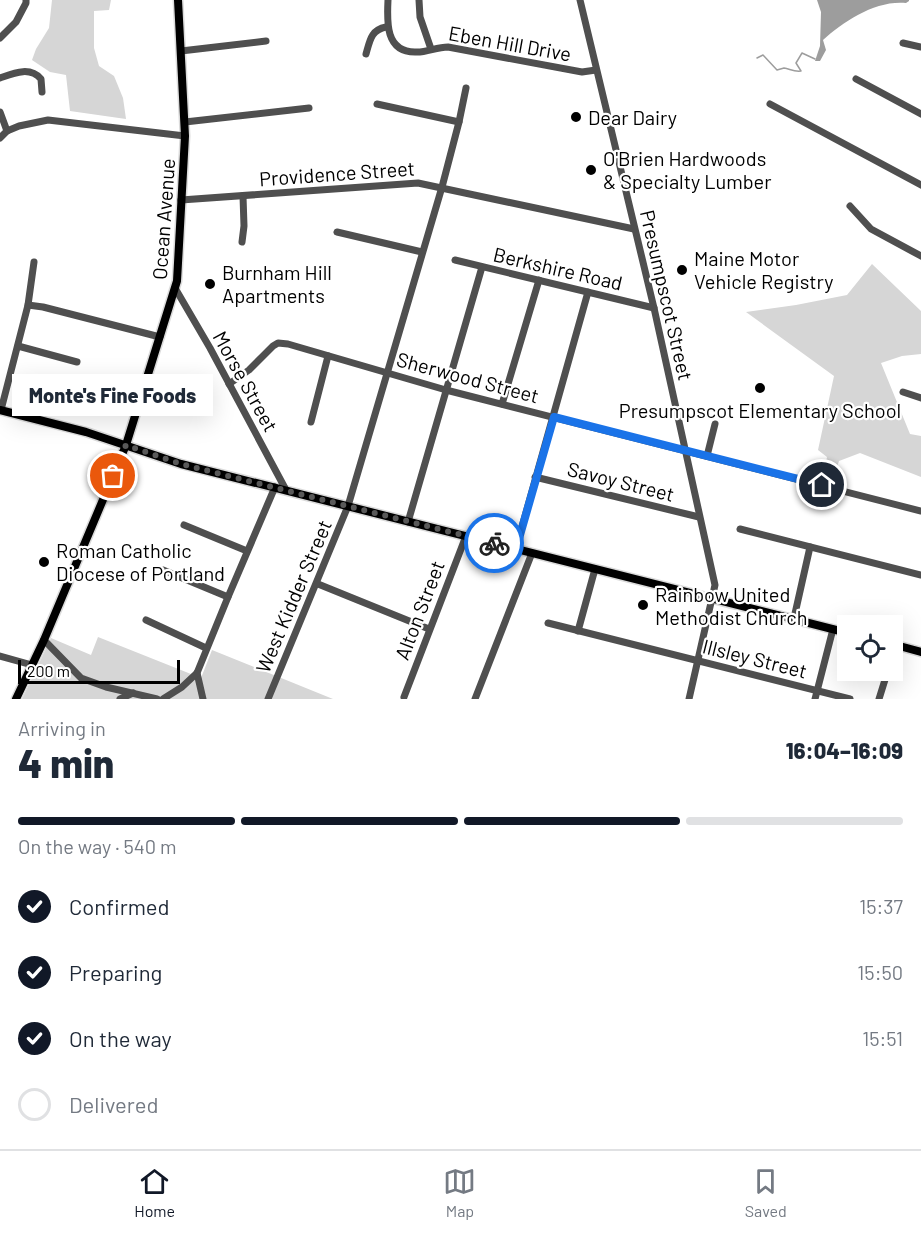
<!DOCTYPE html>
<html lang="en">
<head>
<meta charset="utf-8">
<style>
	:root { --surface:#fff; --page:#f2f2f3; --text:#1f2937; --muted:#747a83; --line:#e0e1e3; --accent:#111827 }
	body { margin:0; font-family:Barlow,sans-serif; background:var(--page); color:var(--text); height:100vh; display:flex; flex-direction:column; font-size:22px; white-space:nowrap }
	* { box-sizing:border-box; margin:0 }
	p { font-size:20px; color:var(--muted) }
	.icon { flex:none; width:33px; height:33px; fill:none; stroke:currentColor; stroke-width:2; stroke-linecap:round; stroke-linejoin:round }
	.map { position:relative; height:699px; overflow:hidden }
	.drawer { display:flex; flex-direction:column; background:var(--surface); flex:1 }
	.drawer>* { flex:none }
	.tools { position:absolute; left:837px; top:615px; display:grid; gap:12px }
	.tools a { display:grid; place-items:center; width:66px; height:66px; border-radius:0px; background:var(--surface); box-shadow:0 6px 24px #0002; font-size:30px }
	.scale { position:absolute; left:18px; bottom:15px; width:162px; box-sizing:border-box; padding-left:6px; border:3px solid #000; border-top:0; font-size:16px; line-height:21px; white-space:nowrap; color:#000; -webkit-text-stroke:4px #fff; paint-order:stroke }
	.pin { position:absolute; display:grid; place-items:center; width:51px; height:51px; color:#fff; margin:-26px; border:3px solid #fff; border-radius:50%; box-shadow:0 2px 6px #0007 }
	.courier { position:absolute; display:grid; place-items:center; width:60px; height:60px; margin:-30px; border:4px solid #1a73e8; border-radius:50%; background:#fff; color:#222; box-shadow:0 2px 8px #0007 }
	.bubble { position:absolute; height:42px; border-radius:0px; background:var(--surface); box-shadow:0 6px 24px #0002; font-size:20px; font-weight:800; line-height:42px; text-align:center }
	.headline em { font-style:normal; font-weight:800 }
	.headline div { display:flex; flex-direction:column-reverse }
	.headline { display:flex; align-items:center; justify-content:space-between; height:102px; padding:0 18px }
	h1 { font-size:39px; font-weight:800; line-height:45px }
	.bar { display:grid; grid-template-columns:repeat(4,1fr); gap:9px 6px; align-content:center; height:72px; padding:0 18px }
	.bar i { height:8px; border-radius:4px; background:var(--line) }
	.bar .selected { background:var(--accent) }
	.bar p { grid-column:span 4 }
	ol { padding:0 18px; list-style:none }
	li { display:flex; align-items:center; gap:18px; height:66px }
	li p { margin-inline-start:auto }
	li .icon { padding:6px; border-radius:50%; background:var(--accent); color:#fff; stroke-width:4 }
	li:last-child { color:var(--muted) }
	li i { width:33px; height:33px; border:3px solid var(--line); border-radius:50% }
	.dock { display:flex; justify-content:space-around; align-items:center; height:84px; border-top:2px solid var(--line); background:var(--surface); font-size:16px; color:var(--muted) }
	.dock a { display:grid; justify-items:center; gap:3px }
	.dock .selected { color:var(--accent) }
	.map>svg:first-child { display:block }
</style>
</head>
<body>
<div class="map">
<svg width="921" height="699" viewBox="0 0 921 699">
	<rect width="100%" height="100%" fill="#fff"/>
	<g fill="#d6d6d6">
		<path d="M 52,0 L 111,0 L 109,10 L 94,11 L 94,48 L 99,66 L 114,76 L 123,98 L 126,119 L 70,111 L 66,75 L 50,72 L 32,60 L 36,49 L 49,28 Z"/>
		<path d="M 872,264 L 921,311 L 921,354 L 902,356 L 881,363 L 910,434 L 921,436 L 921,477 L 860,453 L 839,461 L 831,484 L 822,482 L 827,457 L 818,450 L 834,376 L 746,312 L 796,305 L 847,295 Z"/>
		<path d="M 98,637 L 201,678 L 212,650 L 333,699 L 22,699 L 51,638 L 91,655 Z"/>
	</g>
	<path fill="#9d9d9d" d="M 817,0 L 909,0 L 909,1 L 906,3 C 876,0 844,21 823,40 L 826,50 L 820,61 L 815,61 L 820,46 L 821,12 Z"/>
	<g fill="none" stroke-linecap="round" stroke-linejoin="round">
		<path stroke="#9d9d9d" stroke-width="1.5" d="M 757,58 L 763,55 L 777,70 L 784,68 C 790,69 794,72 801,71 L 796,63 L 802,53 L 815,59"/>
		<g stroke="#dbdbdb" stroke-width="11">
			<g id="major">
				<path d="M 0,410 L 86,432 L 181,464 L 848,633"/>
				<path d="M 892,644 L 921,652"/>
				<path d="M 16,699 L 44,640 L 126,445 L 177,281 L 185,136 L 178,0"/>
			</g>
		</g>
		<g stroke="#4f4f4f" stroke-width="7">
			<path d="M 388,0 C 387,21 385,52 415,52 C 426,53 436,47 448,47 L 582,72 L 596,70"/>
			<path d="M 419,0 L 420,17 L 431,49"/>
			<path d="M 580,0 L 654,308 L 715,585 L 689,699"/>
			<path d="M 0,38 L 16,22 L 26,3 L 26,0"/>
			<path d="M 903,43 L 921,47"/>
			<path d="M 181,51 L 266,41"/>
			<path d="M 366,54 C 370,40 371,30 386,27"/>
			<path d="M 0,78 C 14,73 30,66 41,79 L 42,92"/>
			<path d="M 856,79 L 921,114"/>
			<path d="M 377,104 L 459,122"/>
			<path d="M 770,104 L 921,185"/>
			<path d="M 0,112 L 7,131"/>
			<path d="M 185,122 L 309,108"/>
			<path d="M 0,138 L 7,131 L 19,126 L 48,120 L 185,136"/>
			<path d="M 181,200 L 418,183 L 634,229"/>
			<path d="M 850,206 L 871,229 L 921,256"/>
			<path d="M 337,232 L 422,252"/>
			<path d="M 242,242 L 244,226 L 243,196"/>
			<path d="M 455,260 L 654,308"/>
			<path d="M 175,288 L 210,348 L 286,490"/>
			<path d="M 28,305 L 43,307 L 160,337"/>
			<path d="M 18,346 L 77,362"/>
			<path d="M 229,384 L 249,370 L 273,346 L 278,343 L 288,344 L 446,390 L 921,511"/>
			<path d="M 903,392 L 921,398"/>
			<path d="M 502,404 L 539,280"/>
			<path d="M 1,410 L 28,305 L 34,262"/>
			<path d="M 311,422 L 328,356"/>
			<path d="M 707,456 L 715,424"/>
			<path d="M 535,477 L 699,517"/>
			<path d="M 408,522 L 482,267"/>
			<path d="M 184,525 L 247,551"/>
			<path d="M 740,529 L 921,575"/>
			<path d="M 516,548 L 588,292"/>
			<path d="M 163,570 L 228,597"/>
			<path d="M 318,584 L 429,629"/>
			<path d="M 794,618 L 810,547"/>
			<path d="M 146,620 L 206,648"/>
			<path d="M 548,623 L 850,699"/>
			<path d="M 578,631 L 595,569"/>
			<path d="M 44,640 L 81,678 L 106,687 L 157,699"/>
			<path d="M 0,656 L 32,665"/>
			<path d="M 197,673 L 203,699"/>
			<path d="M 404,697 L 466,536"/>
			<path d="M 120,699 L 133,693"/>
			<path d="M 163,699 L 182,687 L 197,673 L 228,597 L 275,487"/>
			<path d="M 268,699 L 348,506 L 442,187 L 459,122 L 466,88"/>
			<path d="M 475,699 L 532,553"/>
			<path d="M 815,699 L 833,629"/>
			<path d="M 879,699 L 888,670"/>
		</g>
		<use href="#major" stroke="#000" stroke-width="8"/>
	</g>
	<g fill="none" stroke-linecap="round" stroke-linejoin="round">
		<path stroke="#595959" stroke-width="6" stroke-dasharray="0 10.8" d="M 113,476 L 126,445 L 181,464 L 494,543"/>
		<path stroke="#1a73e8" stroke-width="8" d="M 494,543 L 516,549 L 554,417 L 822,485"/>
	</g>
	<g fill="#000" stroke="#fff" stroke-width="2">
		<circle cx="576" cy="117" r="6"/>
		<circle cx="591" cy="170" r="6"/>
		<circle cx="682" cy="270" r="6"/>
		<circle cx="210" cy="284" r="6"/>
		<circle cx="760" cy="388" r="6"/>
		<circle cx="44" cy="562" r="6"/>
		<circle cx="643" cy="605" r="6"/>
	</g>
	<g text-anchor="middle" dominant-baseline="central" stroke-width="4.5" stroke-linejoin="round" paint-order="stroke">
		<g font-size="20" fill="#000" stroke="#fff">
			<text transform="translate(510 43) rotate(10)">Eben Hill Drive</text>
			<text transform="translate(337 173) rotate(-4)">Providence Street</text>
			<text transform="translate(163 219) rotate(-86)">Ocean Avenue</text>
			<text transform="translate(558 268) rotate(13)">Berkshire Road</text>
			<text transform="translate(667 295) rotate(77)">Presumpscot Street</text>
			<text transform="translate(468 377) rotate(15)">Sherwood Street</text>
			<text transform="translate(246 381) rotate(61)">Morse Street</text>
			<text transform="translate(621 481) rotate(14)">Savoy Street</text>
			<text transform="translate(293 596) rotate(-67)">West Kidder Street</text>
			<text transform="translate(419 610) rotate(-69)">Alton Street</text>
			<text transform="translate(755 658) rotate(14)">Illsley Street</text>
		</g>
		<g font-size="20" fill="#000" stroke="#fff" text-anchor="start">
			<text x="588" y="117">Dear Dairy</text>
			<text x="603" y="158">O'Brien Hardwoods<tspan x="603" dy="23">&amp; Specialty Lumber</tspan></text>
			<text x="694" y="258">Maine Motor<tspan x="694" dy="23">Vehicle Registry</tspan></text>
			<text x="222" y="272">Burnham Hill<tspan x="222" dy="23">Apartments</tspan></text>
			<text x="760" y="410" text-anchor="middle">Presumpscot Elementary School</text>
			<text x="56" y="550">Roman Catholic<tspan x="56" dy="23">Diocese of Portland</tspan></text>
			<text x="655" y="594">Rainbow United<tspan x="655" dy="23">Methodist Church</tspan></text>
		</g>
	</g>
</svg>
<div class="tools">
<a><svg class="icon" aria-label="locate" viewBox="0 0 24 24"><circle cx="12" cy="12" r="6"/><path d="M12 2v4M12 18v4M2 12h4M18 12h4"/></svg></a>
</div>
<div class="scale">200 m</div>
<div class="pin" style="left:113px;top:476px;background:#ea580c"><svg class="icon" aria-label="bag" viewBox="0 0 24 24"><path d="M5 8h14l-1 12H6zM9 8a3 3 0 0 1 6 0"/></svg></div>
<div class="pin" style="left:822px;top:485px;background:#1f2937"><svg class="icon" aria-label="home" viewBox="0 0 24 24"><path d="M3 11l9-7 9 7M6 9v11h12V9"/></svg></div>
<div class="courier" style="left:494px;top:543px"><svg class="icon" aria-label="bike" viewBox="0 0 24 24"><circle cx="6" cy="16" r="4"/><circle cx="18" cy="16" r="4"/><path d="M6 16l4-8h5l3 8M10 8l3 8H6M13 5h3"/></svg></div>
<div class="bubble" style="left:12px;top:374px;width:201px">Monte's Fine Foods</div>
</div>
<section class="drawer">
<div class="headline"><div><h1>4 min</h1><p>Arriving in</p></div><em>16:04–16:09</em></div>
<div class="bar"><i class="selected"></i><i class="selected"></i><i class="selected"></i><i></i><p>On the way · 540 m</p></div>
<ol>
<li><svg class="icon" aria-label="check" viewBox="0 0 24 24"><path d="M5 12l5 5 9-10"/></svg>Confirmed<p>15:37</p></li>
<li><svg class="icon" aria-label="check" viewBox="0 0 24 24"><path d="M5 12l5 5 9-10"/></svg>Preparing<p>15:50</p></li>
<li><svg class="icon" aria-label="check" viewBox="0 0 24 24"><path d="M5 12l5 5 9-10"/></svg>On the way<p>15:51</p></li>
<li><i></i>Delivered</li>
</ol>
</section>
<nav class="dock">
<a class="selected"><svg class="icon" aria-label="home" viewBox="0 0 24 24"><path d="M3 11l9-7 9 7M6 9v11h12V9"/></svg>Home</a>
<a><svg class="icon" aria-label="map" viewBox="0 0 24 24"><path d="M3 6l6-2 6 2 6-2v14l-6 2-6-2-6 2zM9 4v14M15 6v14"/></svg>Map</a>
<a><svg class="icon" aria-label="saved" viewBox="0 0 24 24"><path d="M7 4h10v16l-5-4-5 4z"/></svg>Saved</a>
</nav>
</body>
</html>
